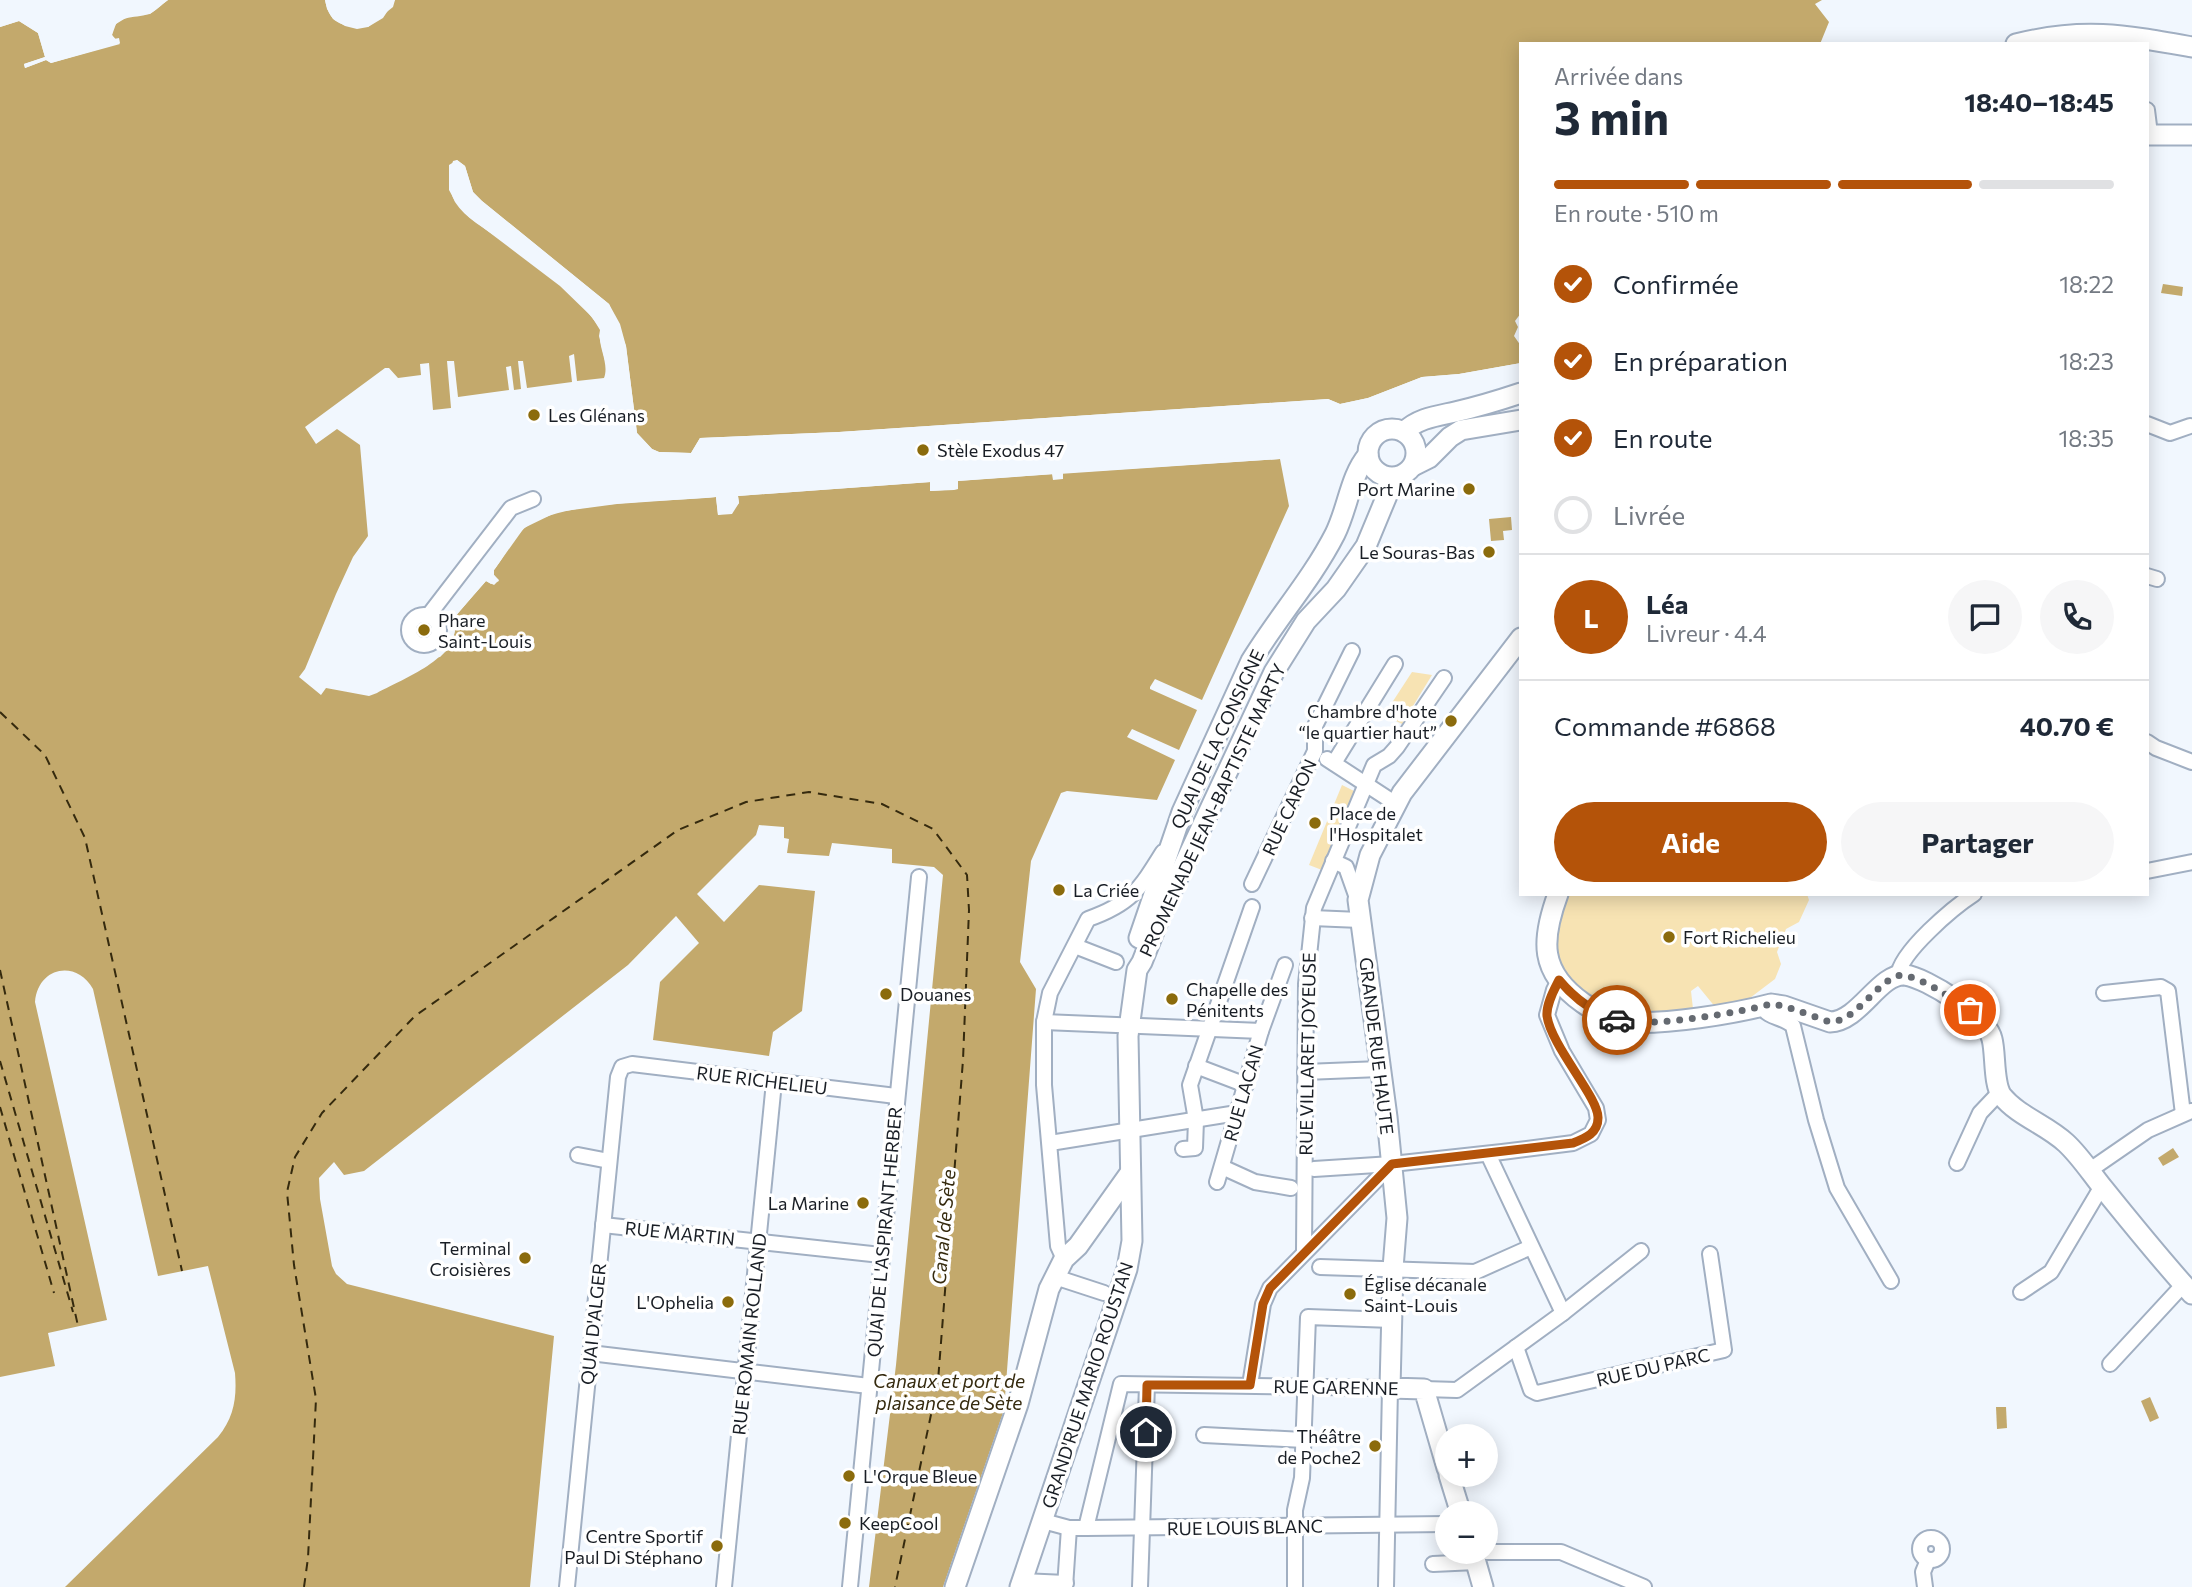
<!DOCTYPE html>
<html lang="fr">
<head>
<meta charset="utf-8">
<style>
	:root { --surface:#fff; --page:#f6f6f7; --text:#1f2937; --muted:#747a83; --line:#e0e1e3; --accent:#b45309 }
	body { margin:0; font-family:Commissioner,sans-serif; background:var(--page); color:var(--text); height:100vh; display:flex; flex-direction:column; font-size:26px; white-space:nowrap }
	* { box-sizing:border-box; margin:0 }
	p { font-size:23px; color:var(--muted) }
	.icon { flex:none; width:38px; height:38px; fill:none; stroke:currentColor; stroke-width:2; stroke-linecap:round; stroke-linejoin:round }
	.map { position:relative; flex:1; overflow:hidden }
	.details { position:absolute; left:1519px; top:42px; width:630px; height:854px; display:flex; flex-direction:column; background:var(--surface); border-radius:0px; box-shadow:0 4px 18px #0003 }
	.details>* { flex:none }
	.tools { position:absolute; left:1435px; top:1424px; display:grid; gap:14px }
	.tools a { display:grid; place-items:center; width:63px; height:63px; border-radius:50%; background:var(--surface); box-shadow:0 4px 18px #0003; font-size:35px }
	.pin { position:absolute; display:grid; place-items:center; width:60px; height:60px; color:#fff; margin:-30px; border:4px solid #fff; border-radius:50%; box-shadow:0 2px 7px #0007 }
	.courier { position:absolute; display:grid; place-items:center; width:70px; height:70px; margin:-35px; border:5px solid #b45309; border-radius:50%; background:#fff; color:#222; box-shadow:0 2px 9px #0007 }
	.head em { font-style:normal; font-weight:700 }
	.head div { display:flex; flex-direction:column-reverse }
	.head { display:flex; align-items:center; justify-content:space-between; height:119px; padding:0 35px }
	h1 { font-size:46px; font-weight:700; line-height:52px }
	.bar { display:grid; grid-template-columns:repeat(4,1fr); gap:10px 7px; align-content:center; height:84px; padding:0 35px }
	.bar i { height:9px; border-radius:5px; background:var(--line) }
	.bar .active { background:var(--accent) }
	.bar p { grid-column:span 4 }
	.line { display:flex; align-items:center; gap:18px; padding:0 35px; border-top:2px solid var(--line) }
	.line div { flex:1 }
	.round { display:grid; place-items:center; flex:none; width:74px; height:74px; border-radius:37px; background:var(--page) }
	ol { padding:0 35px; list-style:none }
	li { display:flex; align-items:center; gap:21px; height:77px }
	li p { margin-inline-start:auto }
	li .icon { padding:7px; border-radius:50%; background:var(--accent); color:#fff; stroke-width:4 }
	li:last-child { color:var(--muted) }
	li i { width:38px; height:38px; border:4px solid var(--line); border-radius:50% }
	.button { display:flex; gap:14px; margin-top:auto; padding:14px 35px }
	.button a { flex:1; height:80px; border-radius:42px; background:var(--accent); color:#fff; font-size:28px; font-weight:700; line-height:80px; text-align:center }
	.button a+a { background:var(--page); color:var(--text) }
	.map>svg:first-child { display:block }
</style>
</head>
<body>
<div class="map">
<svg width="2192" height="1587" viewBox="0 0 2192 1587">
	<rect width="100%" height="100%" fill="#f1f7fe"/>
	<g fill="#f7e3b3">
		<path d="M 1412,672 L 1432,675 L 1402,724 L 1384,715 Z"/>
		<path d="M 1342,785 L 1354,791 L 1322,870 L 1309,865 Z"/>
		<path d="M 1566,894 L 1807,894 L 1809,900 L 1799,922 L 1786,929 L 1777,952 L 1781,964 L 1775,979 L 1742,1004 L 1716,1008 L 1698,986 L 1691,991 L 1693,1009 L 1627,1015 L 1598,1000 L 1571,981 L 1556,965 L 1553,941 Z"/>
	</g>
	<g fill="#c3a96c">
		<path d="M 168,0 L 325,0 C 330,27 345,26 368,27 L 393,7 L 395,0 L 1822,0 L 1815,4 L 1829,22 L 1820,44 L 1521,44 L 1521,299 L 1519,301 L 1521,313 L 1515,321 L 1518,327 L 1514,336 L 1521,346 L 1521,363 L 1459,374 L 1422,377 L 1368,398 L 1340,404 L 1328,399 L 839,432 L 700,438 L 691,453 L 659,452 L 652,449 L 637,433 L 626,346 L 609,304 L 482,201 L 473,192 L 465,166 L 457,160 L 453,161 C 449,173 448,190 455,202 C 465,218 486,229 501,240 C 536,266 577,293 601,330 C 596,345 610,362 604,378 L 577,381 L 574,354 L 569,356 L 572,382 L 527,388 L 523,361 L 518,361 L 521,389 L 514,390 L 511,366 L 506,367 L 509,390 L 458,397 L 454,361 L 447,361 L 451,408 L 433,410 L 429,363 L 420,364 L 421,375 L 398,378 L 389,368 L 385,368 L 305,427 L 316,444 L 337,429 L 360,445 L 368,536 L 353,557 L 336,594 L 305,669 L 299,677 L 321,695 L 326,688 L 369,696 L 377,693 C 402,679 466,656 453,619 L 486,581 L 491,584 L 499,581 L 494,575 L 494,570 C 503,559 515,535 526,527 C 561,500 669,502 716,497 L 718,515 L 732,511 L 739,503 L 738,496 L 931,482 L 931,491 L 958,489 L 957,481 L 1052,474 L 1053,480 L 1063,479 L 1063,473 L 1280,459 L 1289,506 L 1202,700 L 1155,679 L 1150,687 L 1150,689 L 1197,710 L 1179,750 L 1132,729 L 1127,737 L 1175,760 L 1157,800 L 1067,791 L 1061,793 L 1031,861 L 1020,962 L 1036,989 L 1004,1410 L 943,1587 L 869,1587 L 896,1365 L 943,875 L 934,867 L 892,863 L 892,849 L 832,843 L 829,856 L 787,853 L 789,839 L 784,838 L 784,827 L 759,825 L 756,835 L 697,894 L 724,922 L 759,885 L 815,891 L 802,1011 L 773,1032 L 769,1056 L 653,1040 L 660,982 L 699,943 L 676,916 L 628,965 L 364,1171 L 344,1175 L 334,1162 L 319,1178 L 320,1199 L 332,1266 L 336,1274 L 347,1284 L 554,1336 L 530,1587 L 65,1587 L 218,1437 C 234,1417 237,1398 235,1373 L 208,1266 L 158,1276 L 93,989 C 76,959 38,967 35,1002 L 107,1320 L 48,1333 L 55,1366 L 0,1377 L 0,27 L 19,21 L 38,33 L 45,57 L 24,64 L 25,68 L 46,60 L 51,63 L 120,44 L 112,35 C 114,14 134,19 149,14 C 155,12 162,4 168,0 Z"/>
		<path d="M 2163,284 L 2183,287 L 2182,296 L 2161,293 Z"/>
		<path d="M 1511,517 L 1512,530 L 1503,531 L 1504,540 L 1491,541 L 1489,519 Z"/>
		<path d="M 2173,1148 L 2179,1157 L 2163,1166 L 2158,1158 Z"/>
		<path d="M 2150,1397 L 2159,1418 L 2150,1422 L 2141,1401 Z"/>
		<path d="M 1996,1407 L 2006,1407 L 2007,1428 L 1997,1429 Z"/>
	</g>
	<g fill="#f1f7fe">
		<path d="M 162,0 L 168,0 L 150,14 L 129,16 L 116,24 L 112,35 L 114,39 L 119,38 L 120,43 L 51,63 L 46,60 L 25,68 L 24,64 L 45,57 L 38,33 L 19,21 L 0,27 L 0,24 L 19,18 L 40,30 L 48,57 L 51,59 L 113,42 L 109,36 L 108,30 L 114,21 L 128,13 L 149,11 Z"/>
		<path d="M 325,0 L 328,0 L 330,8 L 339,19 L 357,25 L 367,23 L 381,15 L 391,0 L 395,0 L 383,18 L 368,27 L 357,29 L 345,26 L 333,19 L 327,9 Z"/>
		<path d="M 457,160 L 465,166 L 473,192 L 482,201 L 609,304 L 620,324 L 626,346 L 637,433 L 652,449 L 659,452 L 691,453 L 700,438 L 839,432 L 1328,399 L 1340,404 L 1368,398 L 1422,377 L 1459,374 L 1521,363 L 1521,367 L 1460,378 L 1423,380 L 1369,401 L 1341,408 L 1328,403 L 840,435 L 702,442 L 692,456 L 658,456 L 650,451 L 634,434 L 623,347 L 617,326 L 606,306 L 479,204 L 470,194 L 462,168 L 456,163 L 453,166 L 453,189 L 458,199 L 471,214 L 562,283 L 595,315 L 604,329 L 602,336 L 609,360 L 609,377 L 599,336 L 600,330 L 592,317 L 560,286 L 469,217 L 455,201 L 449,190 L 449,165 Z"/>
		<path d="M 1279,455 L 1280,459 L 1059,474 L 1062,470 Z"/>
		<path d="M 1052,471 L 1056,474 L 958,481 L 958,489 L 954,490 L 930,491 L 930,482 L 738,496 L 739,503 L 732,514 L 718,515 L 716,497 L 617,504 L 557,512 L 524,528 L 494,570 L 494,575 L 499,580 L 494,585 L 486,581 L 471,598 L 453,619 L 455,631 L 451,646 L 440,657 L 433,658 L 444,650 L 450,641 L 450,617 L 484,578 L 495,580 L 491,576 L 491,569 L 521,525 L 555,508 L 616,501 L 716,494 L 720,496 L 721,511 L 729,510 L 735,503 L 734,495 L 738,492 L 930,478 L 934,481 L 934,487 L 953,486 L 954,480 L 957,477 Z"/>
	</g>
	<g fill="none" stroke-linecap="round" stroke-linejoin="round">
		<g stroke="#352a0e" stroke-width="2" stroke-dasharray="9 7" stroke-linecap="butt">
			<path d="M 0,712 L 45,755 L 85,838 L 182,1271"/>
			<path d="M 0,970 L 78,1326"/>
			<path d="M 0,1061 L 73,1312"/>
			<path d="M 0,1107 L 54,1293"/>
			<path d="M 304,1587 L 308,1558 L 316,1399 L 294,1265 L 287,1192 L 295,1157 L 322,1113 L 415,1016 L 678,830 L 746,802 L 809,792 L 882,804 L 933,829 L 967,875 L 969,910 L 963,1060 L 938,1381 L 895,1587"/>
		</g>
		<g stroke="#a1afc2" stroke-width="18">
			<g id="street">
				<path d="M 2147,110 L 2150,134"/>
				<path d="M 2147,424 L 2170,433 L 2190,426"/>
				<path d="M 2147,576 L 2157,579"/>
				<circle cx="424" cy="630" r="15"/>
				<path d="M 428,616 L 511,508 L 533,499"/>
				<path d="M 2147,742 L 2156,748 L 2192,762"/>
				<path d="M 1327,759 L 1387,798"/>
				<path d="M 1334,763 L 1395,664"/>
				<path d="M 1333,861 L 1346,867 L 1357,898"/>
				<path d="M 2147,871 L 2192,862"/>
				<path d="M 1252,884 L 1315,751 L 1315,726 L 1352,651"/>
				<path d="M 1312,918 L 1360,920"/>
				<path d="M 1075,946 L 1116,962"/>
				<path d="M 1898,976 C 1900,952 1954,907 1974,894"/>
				<path d="M 2104,993 L 2161,987 L 2168,991 L 2183,1114"/>
				<path d="M 1762,1007 C 1768,1018 1784,1017 1793,1026 L 1816,1120 L 1837,1188 L 1891,1281"/>
				<path d="M 1044,1022 L 1261,1031"/>
				<path d="M 1196,1066 L 1246,1085"/>
				<path d="M 1305,1072 L 1380,1069"/>
				<path d="M 1050,1143 L 1237,1113"/>
				<path d="M 1183,1149 L 1195,1148 L 1196,1120 L 1190,1085 L 1252,907"/>
				<path d="M 1488,1154 L 1563,1313"/>
				<path d="M 578,1155 L 609,1161"/>
				<path d="M 1957,1163 L 1980,1113 L 1999,1093"/>
				<path d="M 1222,1167 L 1255,1182 L 1291,1188"/>
				<path d="M 1314,1169 L 1392,1164 L 1502,1152 L 1573,1143 L 1591,1134 L 1598,1120 L 1596,1108 L 1562,1051 L 1547,1015 L 1554,990 L 1559,980"/>
				<path d="M 2090,1170 L 2148,1130 L 2191,1111"/>
				<path d="M 1217,1182 L 1261,1031 L 1285,965"/>
				<path d="M 603,1225 L 881,1255"/>
				<path d="M 1304,1252 L 1306,984 L 1314,908 L 1374,765 L 1389,756 L 1397,747 L 1444,678"/>
				<path d="M 1064,1259 L 1058,1246 L 1044,1085 L 1044,1022 L 1050,993 L 1088,919 C 1131,904 1140,889 1163,852"/>
				<path d="M 1320,1267 L 1475,1272 L 1531,1247"/>
				<path d="M 1055,1277 L 1104,1293"/>
				<path d="M 2021,1292 L 2051,1272 L 2102,1186"/>
				<path d="M 1516,1347 L 1531,1390 L 1537,1393 L 1724,1350 L 1710,1254"/>
				<path d="M 590,1353 L 869,1386"/>
				<path d="M 2110,1364 L 2183,1285"/>
				<path d="M 1250,1385 L 1263,1304 L 1270,1288 L 1392,1164"/>
				<path d="M 1424,1389 L 1457,1390 L 1563,1313 L 1641,1251"/>
				<path d="M 1204,1435 L 1304,1440"/>
				<path d="M 1043,1521 L 1069,1528 L 1086,1528 L 1447,1524"/>
				<path d="M 1086,1528 L 1121,1384 L 1390,1388 L 1386,1587"/>
				<circle cx="1931" cy="1549" r="11"/>
				<path d="M 1486,1552 L 1561,1552 L 1644,1587"/>
				<path d="M 1433,1564 L 1476,1562"/>
				<path d="M 1022,1581 L 1066,1583"/>
				<path d="M 567,1587 L 618,1077 L 622,1067 L 632,1064 L 896,1096"/>
				<path d="M 724,1587 L 774,1082"/>
				<path d="M 850,1587 L 919,877"/>
				<path d="M 1065,1587 L 1069,1528"/>
				<path d="M 1140,1587 L 1147,1385"/>
				<path d="M 1295,1587 L 1295,1510 L 1302,1478 L 1308,1317 L 1392,1320"/>
				<path d="M 1925,1587 L 1923,1572 L 1928,1560"/>
			</g>
		</g>
		<g stroke="#a1afc2" stroke-width="23">
			<g id="secondary">
				<path d="M 2016,44 C 2084,27 2125,35 2192,47"/>
				<path d="M 2147,135 L 2192,135"/>
				<circle cx="1392" cy="453" r="24"/>
				<path d="M 1404,432 C 1418,418 1437,416 1455,412 C 1477,407 1500,400 1521,393"/>
				<path d="M 1413,466 L 1429,458 L 1450,437 L 1461,430 L 1521,420"/>
				<path d="M 1558,894 C 1541,940 1539,972 1583,1003 C 1596,1012 1611,1021 1627,1022 C 1665,1025 1733,1014 1771,1004 L 1784,1006 L 1830,1022 C 1860,1021 1879,973 1905,975 C 1927,978 1987,1016 1992,1039 C 1996,1054 1993,1084 2002,1096 C 2018,1116 2047,1125 2066,1143 C 2080,1156 2091,1173 2103,1188 C 2132,1224 2161,1260 2192,1294"/>
				<path d="M 1139,938 L 1182,812 L 1251,661 C 1278,617 1312,579 1335,534 C 1348,508 1350,476 1368,455"/>
				<path d="M 1447,1468 L 1424,1389 L 1390,1388 L 1393,1268 L 1397,1218 L 1387,1117 L 1358,900 L 1370,855 L 1402,793 L 1521,638"/>
				<path d="M 1449,1475 L 1461,1514"/>
				<path d="M 1473,1552 L 1483,1587"/>
				<path d="M 955,1587 L 1018,1404 L 1049,1289 L 1064,1259 L 1078,1246 L 1130,1173"/>
				<path d="M 1020,1587 L 1127,1269 L 1132,1241 L 1128,1036 L 1137,970 L 1142,962 L 1161,914 L 1274,672 L 1306,621 L 1336,589 L 1366,546 L 1388,493 L 1400,476"/>
			</g>
		</g>
		<use href="#street" stroke="#fff" stroke-width="14"/>
		<use href="#secondary" stroke="#fff" stroke-width="19"/>
	</g>
	<g fill="none" stroke-linecap="round" stroke-linejoin="round">
		<path stroke="#656a71" stroke-width="7" stroke-dasharray="0 12.6" d="M 1617,1020 C 1650,1028 1737,1013 1771,1004 L 1784,1006 L 1830,1022 C 1843,1021 1849,1016 1859,1007 C 1870,998 1883,981 1897,976 C 1914,971 1955,1001 1970,1010"/>
		<path stroke="#b45309" stroke-width="9" d="M 1146,1432 L 1147,1385 L 1250,1385 L 1263,1304 L 1270,1288 L 1392,1164 L 1573,1143 C 1586,1138 1598,1133 1598,1118 C 1599,1098 1551,1046 1547,1016 C 1546,1004 1554,990 1559,980 C 1575,999 1594,1013 1617,1020"/>
	</g>
	<g fill="#8b6b0c" stroke="#fff" stroke-width="2.5">
		<circle cx="534" cy="415" r="7"/>
		<circle cx="923" cy="450" r="7"/>
		<circle cx="1469" cy="489" r="7"/>
		<circle cx="1489" cy="552" r="7"/>
		<circle cx="424" cy="630" r="7"/>
		<circle cx="1451" cy="721" r="7"/>
		<circle cx="1315" cy="823" r="7"/>
		<circle cx="1059" cy="890" r="7"/>
		<circle cx="1669" cy="937" r="7"/>
		<circle cx="886" cy="994" r="7"/>
		<circle cx="1172" cy="999" r="7"/>
		<circle cx="863" cy="1203" r="7"/>
		<circle cx="525" cy="1258" r="7"/>
		<circle cx="1350" cy="1294" r="7"/>
		<circle cx="728" cy="1302" r="7"/>
		<circle cx="1375" cy="1446" r="7"/>
		<circle cx="849" cy="1476" r="7"/>
		<circle cx="845" cy="1523" r="7"/>
		<circle cx="717" cy="1546" r="7"/>
	</g>
	<g text-anchor="middle" dominant-baseline="central" stroke-width="7" stroke-linejoin="round" paint-order="stroke">
		<g font-size="18" fill="#191e25" stroke="#fff" text-anchor="start">
			<text x="548" y="415">Les Glénans</text>
			<text x="937" y="450">Stèle Exodus 47</text>
			<text x="1455" y="489" text-anchor="end">Port Marine</text>
			<text x="1475" y="552" text-anchor="end">Le Souras-Bas</text>
			<text x="438" y="620">Phare<tspan x="438" dy="21">Saint-Louis</tspan></text>
			<text x="1437" y="711" text-anchor="end">Chambre d'hote<tspan x="1437" dy="21">“le quartier haut”</tspan></text>
			<text x="1329" y="813">Place de<tspan x="1329" dy="21">l'Hospitalet</tspan></text>
			<text x="1073" y="890">La Criée</text>
			<text x="1683" y="937">Fort Richelieu</text>
			<text x="1186" y="989">Chapelle des<tspan x="1186" dy="21">Pénitents</tspan></text>
			<text x="900" y="994">Douanes</text>
			<text x="849" y="1203" text-anchor="end">La Marine</text>
			<text x="511" y="1248" text-anchor="end">Terminal<tspan x="511" dy="21">Croisières</tspan></text>
			<text x="1364" y="1284">Église décanale<tspan x="1364" dy="21">Saint-Louis</tspan></text>
			<text x="714" y="1302" text-anchor="end">L'Ophelia</text>
			<text x="1361" y="1436" text-anchor="end">Théâtre<tspan x="1361" dy="21">de Poche2</tspan></text>
			<text x="863" y="1476">L'Orque Bleue</text>
			<text x="859" y="1523">KeepCool</text>
			<text x="703" y="1536" text-anchor="end">Centre Sportif<tspan x="703" dy="21">Paul Di Stéphano</tspan></text>
		</g>
		<g font-size="18" fill="#191e25" stroke="#fff">
			<text transform="translate(1217 739) rotate(-65)">QUAI DE LA CONSIGNE</text>
			<text transform="translate(1289 807) rotate(-65)">RUE CARON</text>
			<text transform="translate(1212 810) rotate(-65)">PROMENADE JEAN-BAPTISTE MARTY</text>
			<text transform="translate(1377 1046) rotate(83)">GRANDE RUE HAUTE</text>
			<text transform="translate(1307 1054) rotate(-89)">RUE VILLARET JOYEUSE</text>
			<text transform="translate(762 1080) rotate(7)">RUE RICHELIEU</text>
			<text transform="translate(1243 1093) rotate(-74)">RUE LACAN</text>
			<text transform="translate(884 1232) rotate(-85)">QUAI DE L'ASPIRANT HERBER</text>
			<text transform="translate(680 1233) rotate(6)">RUE MARTIN</text>
			<text transform="translate(593 1324) rotate(-84)">QUAI D'ALGER</text>
			<text transform="translate(749 1334) rotate(-84)">RUE ROMAIN ROLLAND</text>
			<text transform="translate(1653 1367) rotate(-13)">RUE DU PARC</text>
			<text transform="translate(1087 1385) rotate(-72)">GRAND'RUE MARIO ROUSTAN</text>
			<text transform="translate(1336 1387) rotate(1)">RUE GARENNE</text>
			<text transform="translate(1245 1527) rotate(-1)">RUE LOUIS BLANC</text>
		</g>
		<g font-size="19" font-style="italic" fill="#352a0e" stroke="#fff">
			<text transform="translate(943 1227) rotate(-85)">Canal de Sète</text>
			<text x="949" y="1380">Canaux et port de<tspan x="949" dy="22">plaisance de Sète</tspan></text>
		</g>
	</g>
</svg>
<div class="tools">
<a>+</a>
<a>−</a>
</div>
<div class="pin" style="left:1970px;top:1010px;background:#ea580c"><svg class="icon" aria-label="bag" viewBox="0 0 24 24"><path d="M5 8h14l-1 12H6zM9 8a3 3 0 0 1 6 0"/></svg></div>
<div class="pin" style="left:1146px;top:1432px;background:#1f2937"><svg class="icon" aria-label="home" viewBox="0 0 24 24"><path d="M3 11l9-7 9 7M6 9v11h12V9"/></svg></div>
<div class="courier" style="left:1617px;top:1020px"><svg class="icon" aria-label="car" viewBox="0 0 24 24"><path d="M5 17H2v-5l4-1 3-4h7l3 4 3 1v5h-3M9 17h6M6 11h13"/><circle cx="7" cy="17" r="2"/><circle cx="17" cy="17" r="2"/></svg></div>
<section class="details">
<div class="head"><div><h1>3 min</h1><p>Arrivée dans</p></div><em>18:40–18:45</em></div>
<div class="bar"><i class="active"></i><i class="active"></i><i class="active"></i><i></i><p>En route · 510 m</p></div>
<ol>
<li><svg class="icon" aria-label="check" viewBox="0 0 24 24"><path d="M5 12l5 5 9-10"/></svg>Confirmée<p>18:22</p></li>
<li><svg class="icon" aria-label="check" viewBox="0 0 24 24"><path d="M5 12l5 5 9-10"/></svg>En préparation<p>18:23</p></li>
<li><svg class="icon" aria-label="check" viewBox="0 0 24 24"><path d="M5 12l5 5 9-10"/></svg>En route<p>18:35</p></li>
<li><i></i>Livrée</li>
</ol>
<div class="line" style="height:126px"><b class="round" style="background:var(--accent);color:#fff">L</b><div><b>Léa</b><p>Livreur · 4.4</p></div><a class="round"><svg class="icon" aria-label="chat" viewBox="0 0 24 24"><path d="M4 5h16v11H9l-5 4z"/></svg></a><a class="round"><svg class="icon" aria-label="phone" viewBox="0 0 24 24"><path d="M5 4h4l2 5-3 2q2 4 5 5l2-3 5 2v4C11 20 4 13 5 4z"/></svg></a></div>
<div class="line" style="height:91px"><div>Commande #6868</div><b>40.70 €</b></div>
<div class="button"><a>Aide</a><a>Partager</a></div>
</section>
</div>
</body>
</html>
